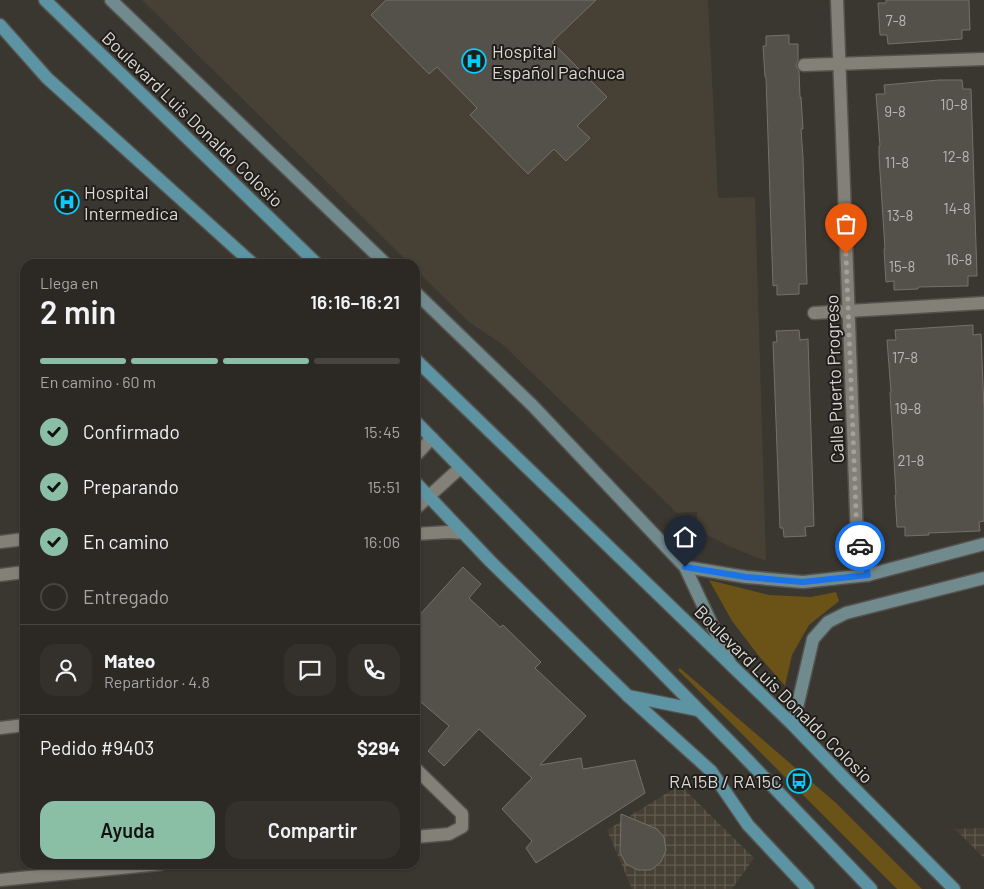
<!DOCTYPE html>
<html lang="es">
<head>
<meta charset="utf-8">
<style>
	:root { --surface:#2c2824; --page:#34302c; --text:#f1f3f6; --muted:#a6a6a6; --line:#484441; --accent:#8abfa5 }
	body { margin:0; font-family:Barlow,sans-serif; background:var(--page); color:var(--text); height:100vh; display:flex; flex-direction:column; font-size:19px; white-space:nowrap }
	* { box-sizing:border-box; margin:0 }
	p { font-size:16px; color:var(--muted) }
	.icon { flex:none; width:28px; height:28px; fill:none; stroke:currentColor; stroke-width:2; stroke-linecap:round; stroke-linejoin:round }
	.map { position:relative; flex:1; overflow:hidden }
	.details { position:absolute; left:20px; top:259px; width:400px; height:610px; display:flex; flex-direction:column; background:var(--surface); border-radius:15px; box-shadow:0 1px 4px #0004,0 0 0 1px var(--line) }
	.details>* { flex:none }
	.pin { position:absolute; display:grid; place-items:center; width:42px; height:42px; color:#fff; margin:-51px -21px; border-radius:50% 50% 50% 0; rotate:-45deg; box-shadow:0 0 5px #0007 }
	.pin .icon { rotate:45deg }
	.courier { position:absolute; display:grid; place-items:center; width:50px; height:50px; margin:-25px; border:4px solid #1a73e8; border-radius:50%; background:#fff; color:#222; box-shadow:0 1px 6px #0007 }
	.summary em { font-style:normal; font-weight:600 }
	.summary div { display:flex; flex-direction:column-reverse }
	.summary { display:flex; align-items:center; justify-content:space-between; height:85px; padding:0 20px }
	h1 { font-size:32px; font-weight:600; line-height:38px }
	.bar { display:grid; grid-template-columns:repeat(4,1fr); gap:8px 5px; align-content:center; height:60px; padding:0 20px }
	.bar i { height:6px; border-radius:4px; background:var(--line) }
	.bar .selected { background:var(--accent) }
	.bar p { grid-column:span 4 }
	.line { display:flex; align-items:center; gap:12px; padding:0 20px; border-top:1px solid var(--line) }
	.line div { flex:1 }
	.round { display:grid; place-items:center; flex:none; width:52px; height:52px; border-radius:15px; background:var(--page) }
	ol { padding:0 20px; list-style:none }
	li { display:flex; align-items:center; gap:15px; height:55px }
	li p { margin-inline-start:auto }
	li .icon { padding:5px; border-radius:50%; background:var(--accent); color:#111; stroke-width:4 }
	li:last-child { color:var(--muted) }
	li i { width:28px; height:28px; border:2px solid var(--line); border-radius:50% }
	.button { display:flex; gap:10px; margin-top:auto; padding:10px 20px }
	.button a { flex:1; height:58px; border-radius:15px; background:var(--accent); color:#111; font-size:20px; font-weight:600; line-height:58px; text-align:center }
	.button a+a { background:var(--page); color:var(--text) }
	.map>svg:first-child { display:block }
</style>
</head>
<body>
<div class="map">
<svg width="984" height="889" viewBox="0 0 984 889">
	<defs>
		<pattern id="industrial-grid" width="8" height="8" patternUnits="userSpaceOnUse" patternTransform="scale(1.25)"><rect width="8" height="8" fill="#474034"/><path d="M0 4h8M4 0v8" fill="none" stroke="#615b50"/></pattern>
	</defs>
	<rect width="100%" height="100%" fill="#3a3630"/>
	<path fill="#474034" d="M 142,0 L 708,0 L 718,198 L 755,197 L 766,561 L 731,547 L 697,530 L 697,512 L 677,513 L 502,344 L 470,323 L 415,269 L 415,264 L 410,264 Z"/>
	<g fill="url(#industrial-grid)">
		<path d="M 680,785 L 754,858 L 732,889 L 632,889 L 607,830 Z"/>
		<path d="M 984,828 L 984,858 L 955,829 Z"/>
	</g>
	<g fill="#6b5216">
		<path d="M 709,580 L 769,595 L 811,597 L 836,592 L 839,601 L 809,625 L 792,655 L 785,686 L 758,655 L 732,621 Z"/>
		<path d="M 680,668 L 836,803 L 922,889 L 897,889 L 678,670 Z"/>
	</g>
	<g fill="#54514a" stroke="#75716a">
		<path d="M 386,0 L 596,0 L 552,42 L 607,97 L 577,126 L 590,138 L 566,161 L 554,149 L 528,174 L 470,115 L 477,108 L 437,67 L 429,74 L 371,15 Z"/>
		<path d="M 886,0 L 969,0 L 970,30 L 962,30 L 962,39 L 888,44 L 887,35 L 880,35 L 878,3 L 886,3 Z"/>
		<path d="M 789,35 L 789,44 L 798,44 L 798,60 L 796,66 L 799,71 L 800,97 L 801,97 L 803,129 L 801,129 L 803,158 L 807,284 L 799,284 L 799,294 L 777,295 L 777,285 L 773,286 L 766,77 L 765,77 L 763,46 L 766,46 L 766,36 Z"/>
		<path d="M 939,80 L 962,80 L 963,89 L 971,89 L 977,276 L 968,276 L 968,286 L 918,287 L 918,289 L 894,290 L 894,281 L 886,282 L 884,249 L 885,249 L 879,156 L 879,146 L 880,146 L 876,94 L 885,94 L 884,85 Z"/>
		<path d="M 973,325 L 973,335 L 981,334 L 984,410 L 984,521 L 979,522 L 980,531 L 928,533 L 929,535 L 905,536 L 905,527 L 897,527 L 895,495 L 896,495 L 890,392 L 891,392 L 887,340 L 896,340 L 895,330 Z"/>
		<path d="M 799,330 L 800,340 L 808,339 L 814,526 L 805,527 L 806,536 L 784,537 L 783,528 L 780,528 L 773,342 L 777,342 L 776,331 Z"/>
		<path d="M 463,567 L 481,584 L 469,598 L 500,627 L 503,625 L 541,662 L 535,668 L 586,716 L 540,765 L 581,758 L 583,769 L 635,760 L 645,793 L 536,863 L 526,848 L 532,841 L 502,809 L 532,778 L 479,729 L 444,766 L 428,751 L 449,726 L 415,697 L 415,620 Z"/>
		<path d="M 621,814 L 657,829 L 664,837 L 666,850 L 661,862 L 651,870 L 638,870 L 626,864 L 620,853 Z"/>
	</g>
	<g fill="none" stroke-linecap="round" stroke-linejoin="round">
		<g stroke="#55524d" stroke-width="15">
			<g id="street">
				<path d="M 837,0 L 857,537 L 868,575"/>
				<path d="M 804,65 L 984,59"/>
				<path d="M 814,313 L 984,303"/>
				<path d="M 415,456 L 432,438"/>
				<path d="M 415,509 L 460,468"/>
				<path d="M 415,534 L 449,532 L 463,533"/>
				<path d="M 0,542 L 25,539"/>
				<path d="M 0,575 L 25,572"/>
				<path d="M 0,728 L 25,725"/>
				<path d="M 415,768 L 462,814 L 462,827 L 449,834 L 415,837"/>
				<path d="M 0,880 L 160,864"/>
			</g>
		</g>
		<g stroke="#55524d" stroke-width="15">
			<g id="secondary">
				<path d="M 111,0 L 386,264"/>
				<path d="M 415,292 L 533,406 L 685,567 L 730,663"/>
				<path d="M 685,567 L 746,577 L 803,582 L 868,575 L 984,544"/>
				<path d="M 793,725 L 813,639 L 828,622 L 846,613 L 984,578"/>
			</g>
		</g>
		<g stroke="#55524d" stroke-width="15">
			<g id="primary">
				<path d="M 45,0 L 317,264"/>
				<path d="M 0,25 L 47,78 L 253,264"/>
				<path d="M 415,359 L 793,725 L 846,780 L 954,889"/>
				<path d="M 415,421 L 738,750 L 871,889"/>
				<path d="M 415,482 L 491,562 L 628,696 L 698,710"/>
				<path d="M 628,696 L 711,771 L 748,825 L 808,889"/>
			</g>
		</g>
		<use href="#street" stroke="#838078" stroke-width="12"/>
		<use href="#secondary" stroke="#708a8e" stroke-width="12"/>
		<use href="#primary" stroke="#5d94a4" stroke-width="12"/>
	</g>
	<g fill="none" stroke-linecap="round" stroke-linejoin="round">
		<path stroke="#a39f9b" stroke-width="5" stroke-dasharray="0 9" d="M 846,254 L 857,537 L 860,546"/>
		<path stroke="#1a73e8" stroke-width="6" d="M 685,567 L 746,577 L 803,582 L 868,575 L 860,546"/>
	</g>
	<defs>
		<g id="hospital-ring" transform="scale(1.25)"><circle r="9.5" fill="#201e1b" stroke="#07cbf9" stroke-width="1.5"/><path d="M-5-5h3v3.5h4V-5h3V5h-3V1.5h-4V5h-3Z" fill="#07cbf9"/></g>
		<g id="bus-ring" transform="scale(1.25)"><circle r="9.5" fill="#201e1b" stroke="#07cbf9" stroke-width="1.5"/><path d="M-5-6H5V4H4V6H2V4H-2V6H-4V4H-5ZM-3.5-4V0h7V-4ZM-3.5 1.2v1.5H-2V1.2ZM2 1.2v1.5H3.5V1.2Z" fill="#07cbf9"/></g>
	</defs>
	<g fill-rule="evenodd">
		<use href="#hospital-ring" x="474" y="61"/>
		<use href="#hospital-ring" x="67" y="202"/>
		<use href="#bus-ring" x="799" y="781"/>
	</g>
	<g text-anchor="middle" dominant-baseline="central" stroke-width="4" stroke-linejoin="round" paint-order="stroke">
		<g font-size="15" fill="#b9b6b2">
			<text x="896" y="20">7-8</text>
			<text x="954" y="104">10-8</text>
			<text x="895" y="111">9-8</text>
			<text x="956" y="156">12-8</text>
			<text x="897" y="162">11-8</text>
			<text x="957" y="208">14-8</text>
			<text x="900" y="215">13-8</text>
			<text x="959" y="259">16-8</text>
			<text x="902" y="266">15-8</text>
			<text x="905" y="357">17-8</text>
			<text x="908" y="408">19-8</text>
			<text x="911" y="460">21-8</text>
		</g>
		<g font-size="18" fill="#dbd8d4" stroke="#201e1b" text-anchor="start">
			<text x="492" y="51">Hospital<tspan x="492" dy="21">Español Pachuca</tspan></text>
			<text x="84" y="192">Hospital<tspan x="84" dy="21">Intermedica</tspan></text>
			<text x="782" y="781" text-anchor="end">RA15B / RA15C</text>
		</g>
		<g font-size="18" fill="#dbd8d4" stroke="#201e1b">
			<text transform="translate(193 119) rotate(44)">Boulevard Luis Donaldo Colosio</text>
			<text transform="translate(834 379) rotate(-92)">Calle Puerto Progreso</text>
			<text transform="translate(784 694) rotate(45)">Boulevard Luis Donaldo Colosio</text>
		</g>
	</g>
</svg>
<div class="pin" style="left:846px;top:254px;background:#ea580c"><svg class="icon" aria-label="bag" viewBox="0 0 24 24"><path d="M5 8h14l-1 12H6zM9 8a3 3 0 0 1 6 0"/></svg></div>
<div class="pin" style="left:685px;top:567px;background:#1f2937"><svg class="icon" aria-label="home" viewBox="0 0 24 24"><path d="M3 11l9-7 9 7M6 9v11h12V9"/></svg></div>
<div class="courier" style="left:860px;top:546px"><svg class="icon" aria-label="car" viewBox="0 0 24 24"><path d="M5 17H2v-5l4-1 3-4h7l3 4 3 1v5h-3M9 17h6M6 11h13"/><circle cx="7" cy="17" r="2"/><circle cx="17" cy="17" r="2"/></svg></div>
<section class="details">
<div class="summary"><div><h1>2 min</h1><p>Llega en</p></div><em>16:16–16:21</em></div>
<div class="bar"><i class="selected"></i><i class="selected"></i><i class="selected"></i><i></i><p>En camino · 60 m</p></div>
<ol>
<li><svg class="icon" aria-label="check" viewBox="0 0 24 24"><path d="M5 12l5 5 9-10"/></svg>Confirmado<p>15:45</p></li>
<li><svg class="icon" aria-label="check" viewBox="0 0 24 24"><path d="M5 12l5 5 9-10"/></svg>Preparando<p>15:51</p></li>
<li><svg class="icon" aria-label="check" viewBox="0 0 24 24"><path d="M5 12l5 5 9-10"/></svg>En camino<p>16:06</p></li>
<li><i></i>Entregado</li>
</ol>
<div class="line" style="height:90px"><a class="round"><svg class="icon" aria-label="person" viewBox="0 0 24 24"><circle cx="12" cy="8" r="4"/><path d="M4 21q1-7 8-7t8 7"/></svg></a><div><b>Mateo</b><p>Repartidor · 4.8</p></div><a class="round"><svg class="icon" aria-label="chat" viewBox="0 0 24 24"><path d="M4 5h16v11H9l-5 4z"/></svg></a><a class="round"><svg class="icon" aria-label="phone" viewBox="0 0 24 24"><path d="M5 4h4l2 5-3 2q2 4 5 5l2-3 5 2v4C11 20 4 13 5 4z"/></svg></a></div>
<div class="line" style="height:65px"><div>Pedido #9403</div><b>$294</b></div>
<div class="button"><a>Ayuda</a><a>Compartir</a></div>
</section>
</div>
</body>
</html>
